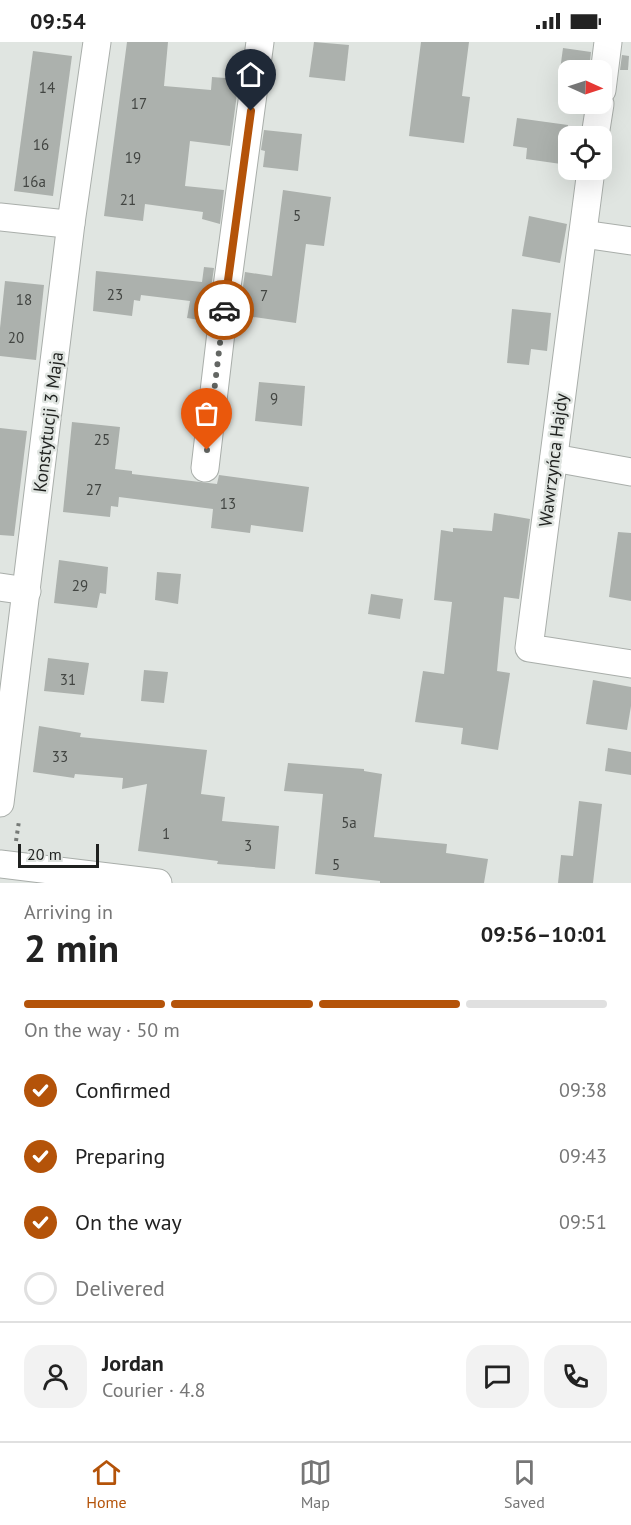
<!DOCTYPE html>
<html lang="en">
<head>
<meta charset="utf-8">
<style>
	:root { --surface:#fff; --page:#f2f2f2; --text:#222; --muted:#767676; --line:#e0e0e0; --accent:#b45309 }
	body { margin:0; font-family:"PT Sans",sans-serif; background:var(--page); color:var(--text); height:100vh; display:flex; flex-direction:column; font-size:22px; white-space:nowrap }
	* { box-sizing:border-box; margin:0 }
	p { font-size:20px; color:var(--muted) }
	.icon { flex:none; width:33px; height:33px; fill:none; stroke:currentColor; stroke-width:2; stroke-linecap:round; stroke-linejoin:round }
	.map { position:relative; height:841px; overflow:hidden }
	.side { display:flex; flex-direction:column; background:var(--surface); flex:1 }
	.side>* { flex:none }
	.needle { width:39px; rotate:93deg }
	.buttons { position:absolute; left:558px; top:18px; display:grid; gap:12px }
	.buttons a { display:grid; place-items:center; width:54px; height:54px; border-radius:12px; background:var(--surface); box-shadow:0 6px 24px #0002; font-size:30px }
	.scale { position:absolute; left:18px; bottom:15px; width:81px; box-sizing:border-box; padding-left:6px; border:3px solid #1f211f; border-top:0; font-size:16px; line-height:21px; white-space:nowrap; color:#1f211f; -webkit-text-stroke:4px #e0e5e1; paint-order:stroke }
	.pin { position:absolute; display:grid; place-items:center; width:51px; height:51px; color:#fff; margin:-62px -26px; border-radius:50% 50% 50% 0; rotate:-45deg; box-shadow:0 0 6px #0007 }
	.pin .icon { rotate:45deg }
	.courier { position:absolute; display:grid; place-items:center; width:60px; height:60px; margin:-30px; border:4px solid #b45309; border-radius:50%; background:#fff; color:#222; box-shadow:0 2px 8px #0007 }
	.overview em { font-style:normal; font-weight:700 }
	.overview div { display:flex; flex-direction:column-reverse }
	.overview { display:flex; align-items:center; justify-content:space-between; height:102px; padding:0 24px }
	h1 { font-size:39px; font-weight:700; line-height:45px }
	.bar { display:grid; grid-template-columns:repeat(4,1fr); gap:9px 6px; align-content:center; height:72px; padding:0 24px }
	.bar i { height:8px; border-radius:4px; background:var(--line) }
	.bar .on { background:var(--accent) }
	.bar p { grid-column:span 4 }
	.line { display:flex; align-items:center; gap:15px; padding:0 24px; border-top:2px solid var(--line) }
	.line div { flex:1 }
	.round { display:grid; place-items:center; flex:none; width:63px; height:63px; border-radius:18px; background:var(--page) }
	ol { padding:0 24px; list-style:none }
	li { display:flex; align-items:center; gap:18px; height:66px }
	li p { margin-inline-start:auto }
	li .icon { padding:6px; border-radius:50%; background:var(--accent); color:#fff; stroke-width:4 }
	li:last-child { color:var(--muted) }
	li i { width:33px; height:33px; border:3px solid var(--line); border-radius:50% }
	.status { display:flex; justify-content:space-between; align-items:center; height:42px; padding:0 30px; background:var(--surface); direction:ltr }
	.status svg { height:16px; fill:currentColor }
	.dock { display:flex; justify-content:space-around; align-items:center; height:84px; border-top:2px solid var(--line); background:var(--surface); font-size:16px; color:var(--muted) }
	.dock a { display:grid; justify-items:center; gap:3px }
	.dock .on { color:var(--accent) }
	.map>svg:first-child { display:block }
</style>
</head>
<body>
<div class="status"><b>09:54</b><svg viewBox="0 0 49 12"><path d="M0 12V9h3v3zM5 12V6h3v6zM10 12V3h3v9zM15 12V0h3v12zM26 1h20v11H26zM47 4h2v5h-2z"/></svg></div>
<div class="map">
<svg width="631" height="841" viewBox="0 0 631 841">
	<rect width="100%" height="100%" fill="#e0e5e1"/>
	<g fill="#acb1ad">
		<path d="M 127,0 L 168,0 L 164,44 L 211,48 L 212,35 L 239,37 L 230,104 L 190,99 L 185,144 L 224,148 L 220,182 L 202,177 L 203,170 L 145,162 L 143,179 L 104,174 Z"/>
		<path d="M 314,0 L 349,3 L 345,39 L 309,35 Z"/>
		<path d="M 421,0 L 469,0 L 462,54 L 470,55 L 464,101 L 409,94 Z"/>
		<path d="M 563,6 L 591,10 L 589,28 L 560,28 Z"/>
		<path d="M 33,9 L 72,14 L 53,154 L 14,149 Z"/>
		<path d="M 622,13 L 629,14 L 628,28 L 620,28 Z"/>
		<path d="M 517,76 L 568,83 L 568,123 L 526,117 L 527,106 L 513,104 Z"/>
		<path d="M 264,88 L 302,92 L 298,129 L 263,125 L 265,109 L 261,108 Z"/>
		<path d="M 283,148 L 331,155 L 324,204 L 306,202 L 296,281 L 239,273 L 245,230 L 272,234 Z"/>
		<path d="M 529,174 L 567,182 L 560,221 L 522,214 Z"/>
		<path d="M 204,225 L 214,226 L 206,279 L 187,276 L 190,259 L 141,253 L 140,259 L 134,258 L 132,274 L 93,269 L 96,229 L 202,240 Z"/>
		<path d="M 5,239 L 44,243 L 36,318 L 0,314 L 0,286 Z"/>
		<path d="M 512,267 L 551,271 L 547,309 L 531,307 L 529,323 L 507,321 Z"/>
		<path d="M 259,340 L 305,344 L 302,384 L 255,379 Z"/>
		<path d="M 72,380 L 120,385 L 115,427 L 132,429 L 132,432 L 217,442 L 219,433 L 309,445 L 303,490 L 251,483 L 250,491 L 211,486 L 213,467 L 119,455 L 118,465 L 111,464 L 110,475 L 63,470 Z"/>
		<path d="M 0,386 L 27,389 L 14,494 L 0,493 Z"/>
		<path d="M 494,471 L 530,477 L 519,557 L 504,555 L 497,629 L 510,631 L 498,708 L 461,702 L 463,686 L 415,680 L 423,629 L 444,632 L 452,560 L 434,558 L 441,488 L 453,490 L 453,486 L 492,489 Z"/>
		<path d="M 618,490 L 631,491 L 631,559 L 609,555 Z"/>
		<path d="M 59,518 L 108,525 L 106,552 L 100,551 L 97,566 L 54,561 Z"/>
		<path d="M 157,530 L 181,532 L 178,562 L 155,558 Z"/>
		<path d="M 371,552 L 403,557 L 400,577 L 368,572 Z"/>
		<path d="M 48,616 L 89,621 L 84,653 L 44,649 Z"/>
		<path d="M 144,628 L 168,630 L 164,661 L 141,659 Z"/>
		<path d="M 593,638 L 631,645 L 631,664 L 627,688 L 586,682 Z"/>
		<path d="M 39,684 L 81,691 L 80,695 L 207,708 L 201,752 L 225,755 L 222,779 L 279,784 L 275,827 L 217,822 L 218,819 L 138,809 L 147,742 L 122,747 L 123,736 L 75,732 L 74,736 L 33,730 Z"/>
		<path d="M 608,706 L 631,710 L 631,733 L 605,729 Z"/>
		<path d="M 288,721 L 364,727 L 364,729 L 382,732 L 374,795 L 447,802 L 446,811 L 488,817 L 484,841 L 380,841 L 380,839 L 315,832 L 323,752 L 284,749 Z"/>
		<path d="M 579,759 L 602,762 L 593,841 L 558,841 L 561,813 L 573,814 Z"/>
	</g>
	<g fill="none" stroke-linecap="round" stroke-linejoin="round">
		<g stroke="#a9aeaa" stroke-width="29">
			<g id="minor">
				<path d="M 602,48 L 608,0"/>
				<path d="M 595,94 L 600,62"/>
				<path d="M 591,128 L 529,606 L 631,622"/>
				<path d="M 0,175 L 57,181 L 71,181"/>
				<path d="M 583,192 L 631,199"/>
				<path d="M 554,416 L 631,430"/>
				<path d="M 205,426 L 222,282 L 260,0"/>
				<path d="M 0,545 L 27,549"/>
				<path d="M 0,761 L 71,181 L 97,0"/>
				<path d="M 0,822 L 158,841"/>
			</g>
		</g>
		<path stroke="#767a77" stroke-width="4" stroke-dasharray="3 4.5" stroke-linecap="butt" d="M 16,799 L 19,779"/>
		<use href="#minor" stroke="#fff" stroke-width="27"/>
	</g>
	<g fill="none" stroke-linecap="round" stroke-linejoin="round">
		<path stroke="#636663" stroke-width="6" stroke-dasharray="0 10.8" d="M 207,408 L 224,268"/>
		<path stroke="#b45309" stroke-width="8" d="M 224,268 L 251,69"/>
	</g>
	<g text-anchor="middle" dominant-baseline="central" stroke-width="5" stroke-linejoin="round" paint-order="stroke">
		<g font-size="15" fill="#424542">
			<text x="47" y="45">14</text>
			<text x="139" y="61">17</text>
			<text x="41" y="102">16</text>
			<text x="133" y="115">19</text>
			<text x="34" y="139">16a</text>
			<text x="128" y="157">21</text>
			<text x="297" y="173">5</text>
			<text x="115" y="252">23</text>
			<text x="264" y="253">7</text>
			<text x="24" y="257">18</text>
			<text x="16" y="295">20</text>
			<text x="274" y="356">9</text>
			<text x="102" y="397">25</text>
			<text x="94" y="447">27</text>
			<text x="228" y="461">13</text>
			<text x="80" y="543">29</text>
			<text x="68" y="637">31</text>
			<text x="60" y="714">33</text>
			<text x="349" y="780">5a</text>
			<text x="166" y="791">1</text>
			<text x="248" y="803">3</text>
			<text x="336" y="822">5</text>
		</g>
		<g font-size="18" fill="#1f211f" stroke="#e0e5e1">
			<text transform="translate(48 380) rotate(-83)">Konstytucji 3 Maja</text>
			<text transform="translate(553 418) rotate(-83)">Wawrzyńca Hajdy</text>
		</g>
	</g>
</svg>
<div class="buttons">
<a><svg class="needle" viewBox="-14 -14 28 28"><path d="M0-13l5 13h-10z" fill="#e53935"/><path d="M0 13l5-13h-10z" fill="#767676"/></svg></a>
<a><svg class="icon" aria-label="locate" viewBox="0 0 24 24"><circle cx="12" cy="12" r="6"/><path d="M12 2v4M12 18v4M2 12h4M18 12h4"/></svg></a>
</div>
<div class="scale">20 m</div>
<div class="pin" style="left:207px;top:408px;background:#ea580c"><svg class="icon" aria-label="bag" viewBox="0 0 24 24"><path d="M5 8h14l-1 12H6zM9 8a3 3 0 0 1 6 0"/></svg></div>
<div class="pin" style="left:251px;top:69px;background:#1f2937"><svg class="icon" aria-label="home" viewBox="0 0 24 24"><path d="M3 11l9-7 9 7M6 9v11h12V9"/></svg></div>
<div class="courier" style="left:224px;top:268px"><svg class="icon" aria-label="car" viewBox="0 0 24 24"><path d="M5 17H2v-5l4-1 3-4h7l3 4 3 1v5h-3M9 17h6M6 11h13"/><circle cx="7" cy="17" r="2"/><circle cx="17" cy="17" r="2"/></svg></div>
</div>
<section class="side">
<div class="overview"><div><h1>2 min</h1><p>Arriving in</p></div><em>09:56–10:01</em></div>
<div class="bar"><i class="on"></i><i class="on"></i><i class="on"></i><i></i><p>On the way · 50 m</p></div>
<ol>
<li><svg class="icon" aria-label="check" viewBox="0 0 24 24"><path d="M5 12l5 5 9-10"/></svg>Confirmed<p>09:38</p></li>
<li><svg class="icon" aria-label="check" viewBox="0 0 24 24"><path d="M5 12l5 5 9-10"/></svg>Preparing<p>09:43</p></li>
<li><svg class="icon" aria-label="check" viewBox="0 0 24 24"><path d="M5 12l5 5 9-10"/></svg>On the way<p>09:51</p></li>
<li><i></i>Delivered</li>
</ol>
<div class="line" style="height:108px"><a class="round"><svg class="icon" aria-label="person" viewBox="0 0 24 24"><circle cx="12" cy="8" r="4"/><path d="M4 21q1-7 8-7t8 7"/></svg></a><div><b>Jordan</b><p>Courier · 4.8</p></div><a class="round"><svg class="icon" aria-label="chat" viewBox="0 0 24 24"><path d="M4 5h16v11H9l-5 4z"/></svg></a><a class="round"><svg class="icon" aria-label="phone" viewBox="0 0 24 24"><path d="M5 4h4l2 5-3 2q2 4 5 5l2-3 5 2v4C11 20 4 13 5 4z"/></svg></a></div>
</section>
<nav class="dock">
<a class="on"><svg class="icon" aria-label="home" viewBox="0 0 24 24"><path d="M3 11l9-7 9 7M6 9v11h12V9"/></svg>Home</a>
<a><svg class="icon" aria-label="map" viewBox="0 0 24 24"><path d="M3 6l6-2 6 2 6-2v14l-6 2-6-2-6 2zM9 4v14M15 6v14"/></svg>Map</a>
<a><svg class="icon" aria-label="saved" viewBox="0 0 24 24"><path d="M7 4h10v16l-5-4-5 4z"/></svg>Saved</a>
</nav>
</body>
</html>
